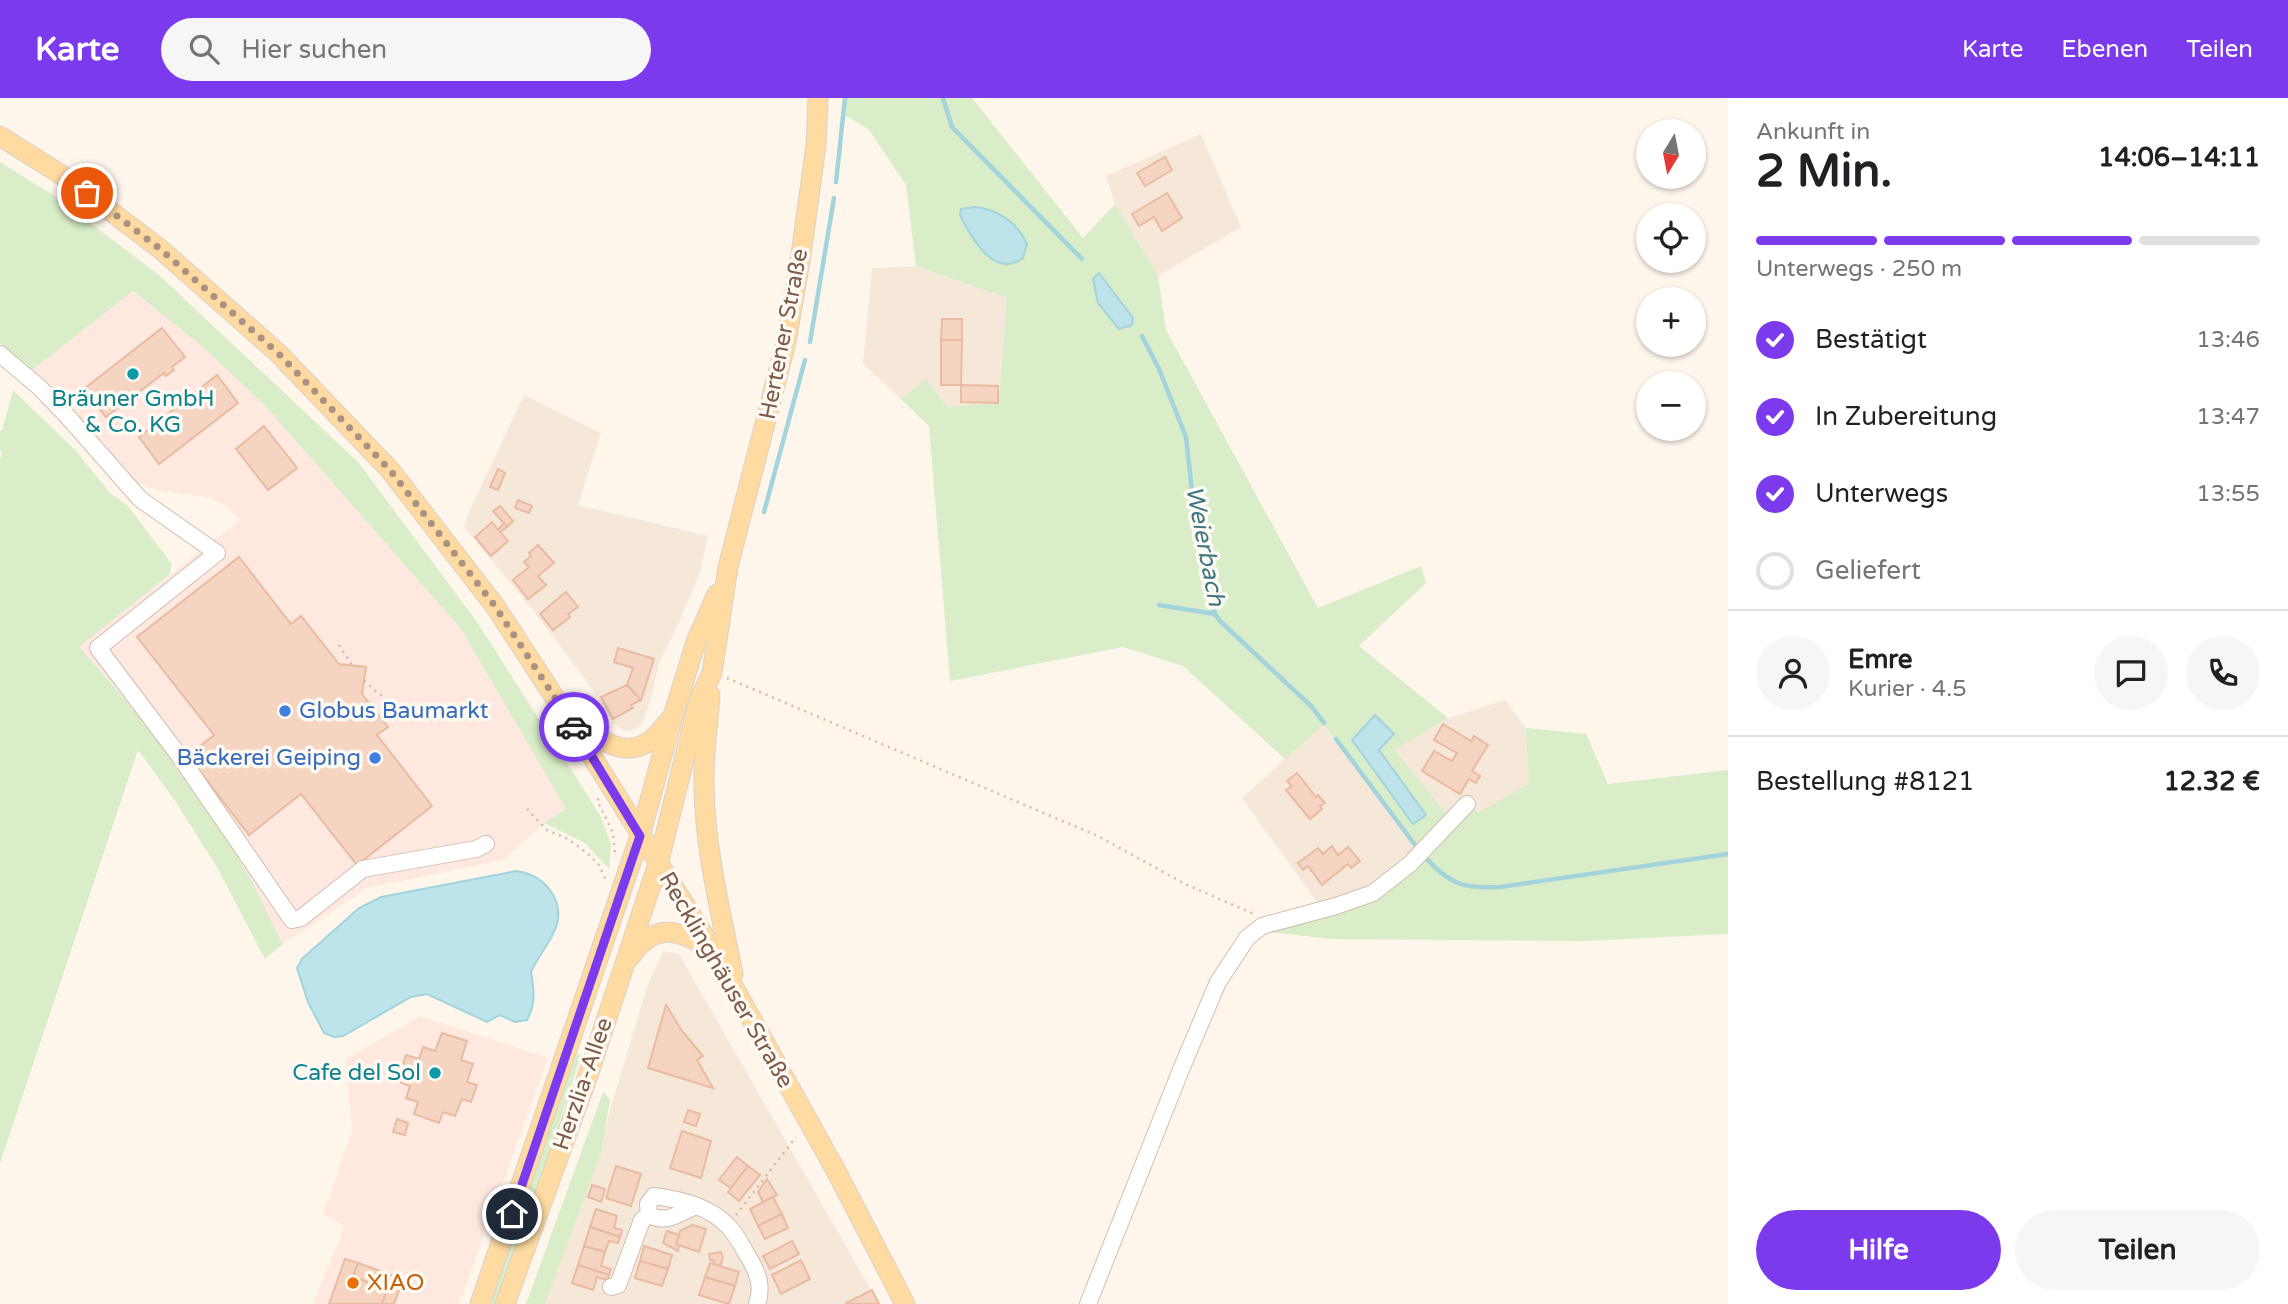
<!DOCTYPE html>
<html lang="de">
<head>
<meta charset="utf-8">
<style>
	:root { --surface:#fff; --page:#f6f6f6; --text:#202124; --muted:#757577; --line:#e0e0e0; --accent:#7c3aed }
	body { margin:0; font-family:"Varela Round",sans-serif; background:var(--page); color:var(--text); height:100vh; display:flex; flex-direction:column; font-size:26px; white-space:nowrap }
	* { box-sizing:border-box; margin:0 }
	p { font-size:23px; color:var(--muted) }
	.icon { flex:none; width:38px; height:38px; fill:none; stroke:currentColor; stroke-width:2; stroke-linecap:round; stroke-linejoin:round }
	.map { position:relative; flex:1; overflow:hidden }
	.panel { display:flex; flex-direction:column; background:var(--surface); width:560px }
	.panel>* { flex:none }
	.needle { width:46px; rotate:190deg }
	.fabs { position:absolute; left:1636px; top:21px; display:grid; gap:14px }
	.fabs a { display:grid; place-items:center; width:70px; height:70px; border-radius:50%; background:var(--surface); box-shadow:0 2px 5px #0004; font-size:35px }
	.pin { position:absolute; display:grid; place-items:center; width:60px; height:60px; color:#fff; margin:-30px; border:4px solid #fff; border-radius:50%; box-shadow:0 2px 7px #0007 }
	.courier { position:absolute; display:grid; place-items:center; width:70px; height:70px; margin:-35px; border:5px solid #7c3aed; border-radius:50%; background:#fff; color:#222; box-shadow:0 2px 9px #0007 }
	.headline em { font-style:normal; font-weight:700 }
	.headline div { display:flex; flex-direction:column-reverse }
	.headline { display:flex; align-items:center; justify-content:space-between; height:119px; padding:0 28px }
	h1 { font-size:46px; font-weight:700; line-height:52px }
	.bar { display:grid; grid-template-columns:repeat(4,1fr); gap:10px 7px; align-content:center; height:84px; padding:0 28px }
	.bar i { height:9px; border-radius:5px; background:var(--line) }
	.bar .on { background:var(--accent) }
	.bar p { grid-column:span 4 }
	.line { display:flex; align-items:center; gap:18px; padding:0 28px; border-top:2px solid var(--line) }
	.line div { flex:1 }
	.round { display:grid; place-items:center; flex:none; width:74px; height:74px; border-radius:37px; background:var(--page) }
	ol { padding:0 28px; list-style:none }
	li { display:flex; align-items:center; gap:21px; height:77px }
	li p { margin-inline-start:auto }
	li .icon { padding:7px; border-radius:50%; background:var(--accent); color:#fff; stroke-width:4 }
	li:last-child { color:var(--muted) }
	li i { width:38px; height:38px; border:4px solid var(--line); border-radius:50% }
	.primary-button { display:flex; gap:14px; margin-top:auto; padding:14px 28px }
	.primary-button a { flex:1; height:80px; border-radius:42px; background:var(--accent); color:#fff; font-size:28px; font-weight:700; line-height:80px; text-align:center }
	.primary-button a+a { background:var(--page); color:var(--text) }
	header { display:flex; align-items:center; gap:42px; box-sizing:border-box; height:98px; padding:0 35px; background:var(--accent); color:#fff }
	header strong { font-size:33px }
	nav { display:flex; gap:38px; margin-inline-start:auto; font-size:24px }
	.search { width:490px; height:63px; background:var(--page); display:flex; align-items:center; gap:18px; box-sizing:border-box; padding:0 24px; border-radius:38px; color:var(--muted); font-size:26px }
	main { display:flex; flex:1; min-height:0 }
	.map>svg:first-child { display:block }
</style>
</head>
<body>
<header>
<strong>Karte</strong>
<div class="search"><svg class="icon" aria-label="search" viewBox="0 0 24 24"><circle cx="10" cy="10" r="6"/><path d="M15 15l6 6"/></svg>Hier suchen</div>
<nav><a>Karte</a><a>Ebenen</a><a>Teilen</a></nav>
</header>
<main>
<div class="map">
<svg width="1728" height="1206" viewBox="0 0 1728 1206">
	<rect width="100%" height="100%" fill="#fef6eb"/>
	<g fill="#f6e8d9">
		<path d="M 1201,36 L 1241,129 L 1158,178 L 1115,106 L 1106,78 Z"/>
		<path d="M 916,168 L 1007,200 L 1012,301 L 981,311 L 947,309 L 926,282 L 901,301 L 863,266 L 872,170 Z"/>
		<path d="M 524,297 L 601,335 L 578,407 L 708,438 L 700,474 L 680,522 L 659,565 L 651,601 L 643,624 L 634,632 L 625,633 L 613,625 L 590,588 L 532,511 L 464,429 L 468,416 Z"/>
		<path d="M 1505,602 L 1526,630 L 1529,686 L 1479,715 L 1451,723 L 1395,652 L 1448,620 Z"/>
		<path d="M 1324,625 L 1418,751 L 1373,795 L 1315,813 L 1316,803 L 1242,700 Z"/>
		<path d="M 663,853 L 679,856 L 879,1206 L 545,1206 L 602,1053 L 609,1015 L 648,886 Z"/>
	</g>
	<g fill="#fee8df">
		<path d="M 133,193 L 203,249 L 267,310 L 461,531 L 566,711 L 542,727 L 503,762 L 367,790 L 283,846 L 250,781 L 179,671 L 113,586 L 78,549 L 240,422 L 225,408 L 211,400 L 156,392 L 135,384 L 94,335 L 31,273 Z"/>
		<path d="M 420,918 L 548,960 L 459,1206 L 313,1206 L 345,1128 L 323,1116 L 352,1034 L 346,961 Z"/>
	</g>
	<g fill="#d8edc8">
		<path d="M 845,0 L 972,0 L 1083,140 L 1115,106 L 1158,178 L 1166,232 L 1318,510 L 1421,468 L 1426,485 L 1359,548 L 1448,620 L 1395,652 L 1451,722 L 1467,706 L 1479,714 L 1529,686 L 1526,630 L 1586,636 L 1608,686 L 1728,672 L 1728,836 L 1582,843 L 1331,841 L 1245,831 L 1373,795 L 1417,751 L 1324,626 L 1285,661 L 1183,568 L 1123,549 L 950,583 L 929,328 L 901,301 L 926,281 L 947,309 L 999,305 L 1007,200 L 916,168 L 906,87 L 869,32 L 843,16 Z"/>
		<path d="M 0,64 L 53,97 L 159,177 L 358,364 L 477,524 L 600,717 L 611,746 L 609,771 L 585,745 L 544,725 L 566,711 L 461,531 L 267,310 L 203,249 L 133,193 L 31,273 L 0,245 Z"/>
		<path d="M 13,292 L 76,353 L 111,396 L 127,407 L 172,466 L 169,477 L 79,549 C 143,619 200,696 249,778 C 261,800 271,824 283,846 L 265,861 L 218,771 L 176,704 L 138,652 L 0,1065 L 0,362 L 2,354 L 0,352 L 0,333 L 2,333 Z"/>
		<path d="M 577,956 L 581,957 L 544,1073 L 497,1206 L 488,1206 Z"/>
		<path d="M 603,994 L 610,1001 L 602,1053 L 545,1206 L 526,1206 Z"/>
	</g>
	<g fill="#bde4ea" stroke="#a3d4dc" stroke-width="2">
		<path d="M 975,109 C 999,112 1016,123 1027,146 L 1023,160 C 994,182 971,139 960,117 L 961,111 Z"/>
		<path d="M 1099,175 L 1133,220 L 1132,227 L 1119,231 L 1098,205 L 1093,181 Z"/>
		<path d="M 1375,617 L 1394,636 L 1379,652 L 1426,717 L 1413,726 L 1352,642 Z"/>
		<path d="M 516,773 C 531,775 543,781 552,795 C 571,826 543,847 531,874 C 534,891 536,906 527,922 L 515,924 L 500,917 L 487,924 L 427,896 L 411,899 L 343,938 L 334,939 L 324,935 L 308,904 L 297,870 L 302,861 L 359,810 L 381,799 Z"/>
	</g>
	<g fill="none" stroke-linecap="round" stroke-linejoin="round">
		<g stroke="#a3d4dc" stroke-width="4.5">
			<path d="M 943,0 L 952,29 L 1082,161"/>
			<path d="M 836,84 L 845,0"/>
			<path d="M 1142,238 L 1159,271 L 1186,339 L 1195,419 L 1215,516 L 1220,523 L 1312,609 L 1324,625"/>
			<path d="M 810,244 L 834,100"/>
			<path d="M 764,414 L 805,262"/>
			<path d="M 1159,507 L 1215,516"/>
			<path d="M 1336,641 L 1418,751"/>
			<path d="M 1426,760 C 1450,787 1465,791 1500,789 L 1728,756"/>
		</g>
	</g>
	<g fill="#f5d5c1" stroke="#e9bba0" stroke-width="2">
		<path d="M 1165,59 L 1172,72 L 1145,88 L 1137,75 Z"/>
		<path d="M 1167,95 L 1182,120 L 1162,133 L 1154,119 L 1139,128 L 1132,116 Z"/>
		<path d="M 942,221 L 962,221 L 962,242 L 941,242 Z"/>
		<path d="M 162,230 L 185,259 L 172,269 L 174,272 L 166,278 L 164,275 L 106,319 L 84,291 Z"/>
		<path d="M 941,242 L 962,242 L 961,287 L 941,287 Z"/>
		<path d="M 217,277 L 238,305 L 159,366 L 139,339 Z"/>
		<path d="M 961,287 L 998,288 L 998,305 L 961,304 Z"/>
		<path d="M 264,328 L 297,370 L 268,392 L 236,351 Z"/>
		<path d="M 498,371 L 505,375 L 498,392 L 490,389 Z"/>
		<path d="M 518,402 L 532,408 L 529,415 L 515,410 Z"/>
		<path d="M 500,408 L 513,423 L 507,429 L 493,413 Z"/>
		<path d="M 492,424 L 498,432 L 504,425 L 507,429 L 500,434 L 508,443 L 491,458 L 475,439 Z"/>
		<path d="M 538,447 L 554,465 L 538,478 L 546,487 L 528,501 L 513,482 L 529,469 L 524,464 L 531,458 L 529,455 Z"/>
		<path d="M 239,459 L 291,526 L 301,518 L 339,566 L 366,569 L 362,596 L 388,629 L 377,637 L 432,708 L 357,767 L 301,696 L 249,737 L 188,658 L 214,637 L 137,539 Z"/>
		<path d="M 566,494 L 578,509 L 568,516 L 570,519 L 553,532 L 540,516 Z"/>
		<path d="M 618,550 L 654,561 L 641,602 L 627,587 L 633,570 L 614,564 Z"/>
		<path d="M 627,587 L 641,602 L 631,607 L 633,610 L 613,621 L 601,599 Z"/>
		<path d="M 1443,626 L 1471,643 L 1474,638 L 1488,647 L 1472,673 L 1480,678 L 1476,685 L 1469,681 L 1460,696 L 1422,673 L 1434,653 L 1452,663 L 1457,655 L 1434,642 Z"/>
		<path d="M 1297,675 L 1316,699 L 1318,697 L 1325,705 L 1320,708 L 1322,711 L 1310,721 L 1286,692 L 1292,688 L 1287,683 Z"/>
		<path d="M 1332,748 L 1338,757 L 1348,749 L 1360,763 L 1351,770 L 1348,766 L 1322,787 L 1308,768 L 1303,772 L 1298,765 L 1318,750 L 1323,756 Z"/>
		<path d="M 666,907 L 682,933 L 703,958 L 697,962 L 713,990 L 648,970 Z"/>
		<path d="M 442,935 L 467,943 L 461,962 L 473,966 L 467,984 L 477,987 L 471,1004 L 462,1001 L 455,1018 L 443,1014 L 439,1025 L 414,1016 L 418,1004 L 406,1000 L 410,988 L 397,983 L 406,957 L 419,961 L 423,949 L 435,953 Z"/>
		<path d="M 688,1012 L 700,1016 L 696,1028 L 684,1024 Z"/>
		<path d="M 397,1021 L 408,1025 L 405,1037 L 393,1034 Z"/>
		<path d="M 682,1033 L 711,1043 L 701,1080 L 670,1070 Z"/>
		<path d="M 737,1059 L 748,1068 L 731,1090 L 719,1082 Z"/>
		<path d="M 616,1068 L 641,1076 L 631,1108 L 606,1100 Z"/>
		<path d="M 748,1068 L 760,1077 L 739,1103 L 728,1094 Z"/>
		<path d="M 767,1081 L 777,1097 L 763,1104 L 758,1094 Z"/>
		<path d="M 592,1087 L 605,1091 L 601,1104 L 588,1099 Z"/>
		<path d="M 773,1099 L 782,1116 L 758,1128 L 750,1111 Z"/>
		<path d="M 596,1111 L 617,1118 L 614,1130 L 622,1132 L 620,1139 L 590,1129 Z"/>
		<path d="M 782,1116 L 788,1130 L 765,1141 L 758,1128 Z"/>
		<path d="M 692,1127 L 706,1131 L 699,1154 L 676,1146 L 680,1133 Z"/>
		<path d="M 590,1129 L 620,1139 L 618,1145 L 609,1143 L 605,1154 L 584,1148 Z"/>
		<path d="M 667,1133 L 679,1137 L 676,1146 L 679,1148 L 678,1153 L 663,1145 Z"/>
		<path d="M 792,1143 L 799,1156 L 770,1171 L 763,1158 Z"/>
		<path d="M 584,1148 L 605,1154 L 601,1168 L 611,1171 L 609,1177 L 578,1167 Z"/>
		<path d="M 644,1148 L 672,1157 L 668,1171 L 640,1163 Z"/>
		<path d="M 721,1154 L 723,1160 L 720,1168 L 713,1166 L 714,1162 L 710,1162 L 709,1156 Z"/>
		<path d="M 345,1161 L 358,1165 L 353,1179 L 387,1191 L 383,1206 L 329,1206 Z"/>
		<path d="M 801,1162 L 810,1181 L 781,1196 L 772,1177 Z"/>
		<path d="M 640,1163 L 668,1171 L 662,1188 L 635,1180 Z"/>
		<path d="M 358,1165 L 403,1181 L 394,1206 L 382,1206 L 387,1191 L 353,1179 Z"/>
		<path d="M 710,1165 L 739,1174 L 735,1188 L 705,1179 Z"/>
		<path d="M 578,1167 L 609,1177 L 607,1182 L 597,1179 L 593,1192 L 572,1185 Z"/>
		<path d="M 705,1179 L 735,1188 L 729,1206 L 699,1197 Z"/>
		<path d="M 872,1192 L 879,1206 L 847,1206 L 846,1205 Z"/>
	</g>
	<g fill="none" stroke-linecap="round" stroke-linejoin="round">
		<g stroke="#d2beaf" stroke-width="18">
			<g id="minor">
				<path d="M 0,256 L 39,289 L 68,319 L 140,401 L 217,455 L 98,550 L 178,656 L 292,822 L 301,820 L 363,771 L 476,751 L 486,746"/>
				<path d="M 695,1108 C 679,1116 666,1126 649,1117 L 648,1106 L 654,1098 C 679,1101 710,1109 728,1128 C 737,1137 743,1150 749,1160 C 758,1175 763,1189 757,1206"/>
				<path d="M 611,1189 L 618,1187 L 642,1122 L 649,1117"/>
				<path d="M 1088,1206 L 1180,974 L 1218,884 L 1247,840 L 1262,828 L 1336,808 L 1373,795 L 1410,766 L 1467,706"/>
			</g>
		</g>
		<g stroke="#dad1cd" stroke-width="21">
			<g id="major">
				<path d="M 0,38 L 68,81 L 159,150 L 278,255 L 390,372 L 495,508 L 568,620 L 713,852 L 835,1071 L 905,1206"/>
				<path d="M 710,597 C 708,627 703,659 704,689 C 705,752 721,815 733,876"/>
				<path d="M 575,624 C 597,639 624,663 651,642 C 658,637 664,628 670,622"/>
				<path d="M 630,859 C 654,824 678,831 709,850"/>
				<path d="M 480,1206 L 640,738 L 673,618 L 696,544 L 717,496"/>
				<path d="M 505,1206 L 585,986 L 658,766 L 699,602 L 712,575 L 728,469 L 786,244 L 801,157 L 816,47 L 818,0"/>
			</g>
		</g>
		<g stroke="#dbb8a3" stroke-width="2.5" stroke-dasharray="2 5" stroke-linecap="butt">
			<path d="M 339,547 L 352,567"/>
			<path d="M 727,580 L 1100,739 L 1185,786 L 1254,816"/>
			<path d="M 364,583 L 382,598"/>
			<path d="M 599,701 L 597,702 L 613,735 L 615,756"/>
			<path d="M 527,711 L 547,732 L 568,741 L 587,755 L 599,767 L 607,785"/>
			<path d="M 736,1117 L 796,1039"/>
		</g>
		<use href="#minor" stroke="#fff" stroke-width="16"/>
		<use href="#major" stroke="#ffdaa1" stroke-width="19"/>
	</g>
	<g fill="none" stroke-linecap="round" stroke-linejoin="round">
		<path stroke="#aa9283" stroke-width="7" stroke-dasharray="0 12.6" d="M 87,95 L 159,150 L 278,255 L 390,372 L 495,508 L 574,629"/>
		<path stroke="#7c3aed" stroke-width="9" d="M 512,1116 L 640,738 L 574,629"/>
	</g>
	<g fill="#0f9aa8" stroke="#fffaf3" stroke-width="2.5">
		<circle cx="133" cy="276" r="7"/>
		<circle cx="435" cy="975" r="7"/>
	</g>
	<g fill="#3f7fe0" stroke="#fffaf3" stroke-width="2.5">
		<circle cx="285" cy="613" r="7"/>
		<circle cx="375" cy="660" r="7"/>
	</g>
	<circle fill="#e8710a" stroke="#fffaf3" stroke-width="2.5" cx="353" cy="1185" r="7"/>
	<g text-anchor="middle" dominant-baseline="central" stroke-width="7" stroke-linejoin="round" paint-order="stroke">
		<g font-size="23" fill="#7c5c4b" stroke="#fffaf3">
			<text transform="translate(784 236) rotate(-79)">Hertener Straße</text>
			<text transform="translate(726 882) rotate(60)">Recklinghäuser Straße</text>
			<text transform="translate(583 986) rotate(-71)">Herzlia-Allee</text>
		</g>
		<g font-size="23" fill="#0d838f" stroke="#fffaf3">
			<text x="133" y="301">Bräuner GmbH<tspan x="133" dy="26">&amp; Co. KG</tspan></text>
			<text x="421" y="975" text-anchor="end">Cafe del Sol</text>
		</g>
		<g font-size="23" fill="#366cbe" stroke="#fffaf3" text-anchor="start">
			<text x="299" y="613">Globus Baumarkt</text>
			<text x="361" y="660" text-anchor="end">Bäckerei Geiping</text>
		</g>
		<g font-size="23" fill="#c56008" stroke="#fffaf3" text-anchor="start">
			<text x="367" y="1185">XIAO</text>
		</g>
		<g font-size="24" font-style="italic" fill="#3c7782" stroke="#fffaf3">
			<text transform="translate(1205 448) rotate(79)">Weierbach</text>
		</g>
	</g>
</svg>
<div class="fabs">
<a><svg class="needle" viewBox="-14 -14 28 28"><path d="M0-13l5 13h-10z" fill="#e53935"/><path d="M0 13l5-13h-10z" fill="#757577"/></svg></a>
<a><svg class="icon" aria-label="locate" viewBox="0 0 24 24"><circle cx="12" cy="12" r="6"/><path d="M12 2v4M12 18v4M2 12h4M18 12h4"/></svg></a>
<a>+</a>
<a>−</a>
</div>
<div class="pin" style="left:87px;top:95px;background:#ea580c"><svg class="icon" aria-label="bag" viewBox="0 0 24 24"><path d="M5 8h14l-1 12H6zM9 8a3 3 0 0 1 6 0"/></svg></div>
<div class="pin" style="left:512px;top:1116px;background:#1f2937"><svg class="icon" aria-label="home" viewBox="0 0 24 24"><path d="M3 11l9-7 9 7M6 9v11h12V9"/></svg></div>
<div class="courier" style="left:574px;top:629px"><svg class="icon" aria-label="car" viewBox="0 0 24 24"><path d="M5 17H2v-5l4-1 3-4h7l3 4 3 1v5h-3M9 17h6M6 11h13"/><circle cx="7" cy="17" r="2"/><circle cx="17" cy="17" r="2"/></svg></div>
</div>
<section class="panel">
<div class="headline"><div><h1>2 Min.</h1><p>Ankunft in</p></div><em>14:06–14:11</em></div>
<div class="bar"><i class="on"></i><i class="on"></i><i class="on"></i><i></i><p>Unterwegs · 250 m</p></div>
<ol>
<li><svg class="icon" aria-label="check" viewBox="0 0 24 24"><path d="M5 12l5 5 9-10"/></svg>Bestätigt<p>13:46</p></li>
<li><svg class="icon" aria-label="check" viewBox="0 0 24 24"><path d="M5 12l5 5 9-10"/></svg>In Zubereitung<p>13:47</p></li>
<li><svg class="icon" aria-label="check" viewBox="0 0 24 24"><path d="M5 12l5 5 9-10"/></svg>Unterwegs<p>13:55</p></li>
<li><i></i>Geliefert</li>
</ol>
<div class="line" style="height:126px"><a class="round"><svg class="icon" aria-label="person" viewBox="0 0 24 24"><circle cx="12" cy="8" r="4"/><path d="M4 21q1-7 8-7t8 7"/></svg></a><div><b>Emre</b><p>Kurier · 4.5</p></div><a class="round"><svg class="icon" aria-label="chat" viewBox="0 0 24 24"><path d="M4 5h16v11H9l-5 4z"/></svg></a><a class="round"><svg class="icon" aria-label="phone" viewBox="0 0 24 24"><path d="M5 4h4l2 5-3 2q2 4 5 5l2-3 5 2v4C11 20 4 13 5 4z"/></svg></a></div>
<div class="line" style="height:91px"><div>Bestellung #8121</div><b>12.32 €</b></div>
<div class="primary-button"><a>Hilfe</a><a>Teilen</a></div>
</section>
</main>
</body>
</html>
